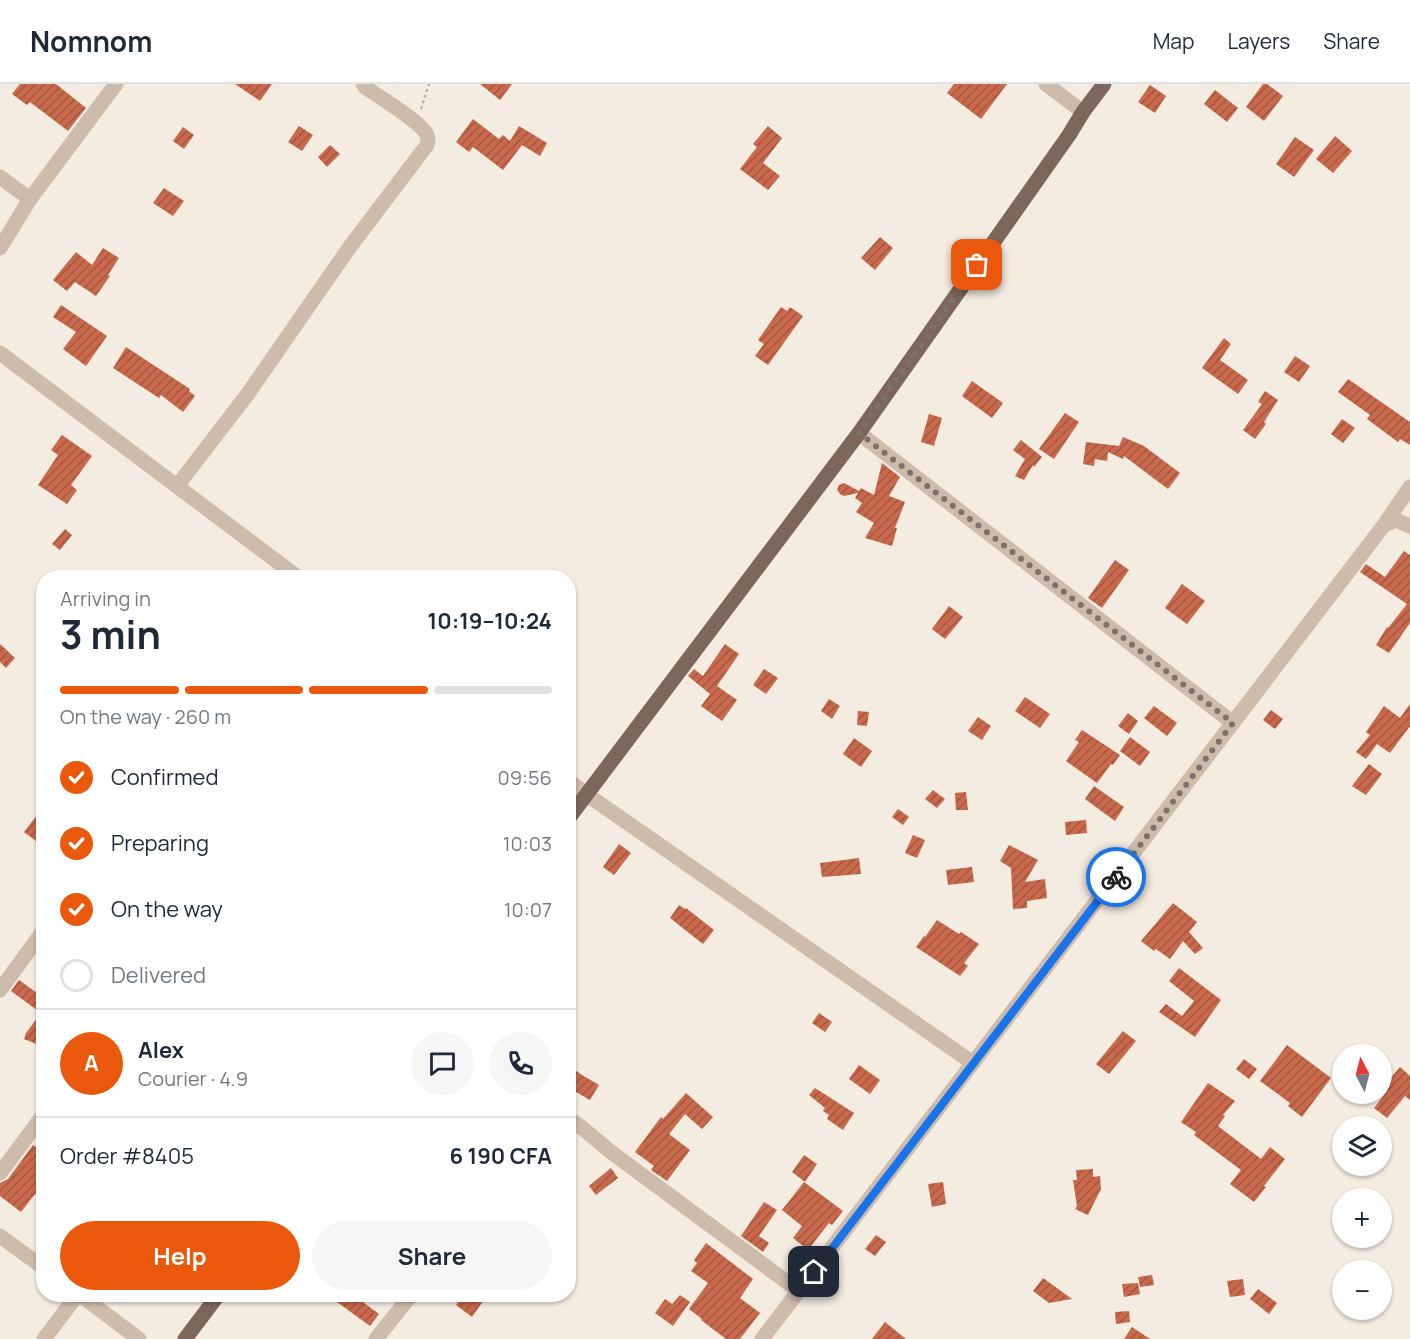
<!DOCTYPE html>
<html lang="en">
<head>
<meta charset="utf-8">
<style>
	:root { --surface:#fff; --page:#f6f6f7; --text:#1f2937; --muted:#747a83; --line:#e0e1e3; --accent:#ea580c }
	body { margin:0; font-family:Manrope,sans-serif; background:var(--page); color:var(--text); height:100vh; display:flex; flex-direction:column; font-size:22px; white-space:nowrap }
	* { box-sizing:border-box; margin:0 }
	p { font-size:20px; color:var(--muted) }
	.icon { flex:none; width:33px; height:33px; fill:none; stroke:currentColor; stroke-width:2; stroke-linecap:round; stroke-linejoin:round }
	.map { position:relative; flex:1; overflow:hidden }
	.details { position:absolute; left:36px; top:486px; width:540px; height:732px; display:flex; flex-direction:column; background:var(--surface); border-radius:24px; box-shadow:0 2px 4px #0004 }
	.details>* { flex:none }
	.needle { width:39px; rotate:353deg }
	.tools { position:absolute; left:1332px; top:960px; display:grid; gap:12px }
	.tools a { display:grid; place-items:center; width:60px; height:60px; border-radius:50%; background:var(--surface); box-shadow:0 2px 4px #0004; font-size:30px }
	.pin { position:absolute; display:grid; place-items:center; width:51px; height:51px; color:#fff; margin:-26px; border-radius:12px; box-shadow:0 3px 9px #0006 }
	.courier { position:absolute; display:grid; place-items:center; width:60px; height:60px; margin:-30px; border:4px solid #1a73e8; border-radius:50%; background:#fff; color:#222; box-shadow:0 2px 8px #0007 }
	.headline em { font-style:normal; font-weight:700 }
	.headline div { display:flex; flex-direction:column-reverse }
	.headline { display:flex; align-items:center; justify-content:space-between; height:102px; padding:0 24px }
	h1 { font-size:39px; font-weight:700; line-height:45px }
	.bar { display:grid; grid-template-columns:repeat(4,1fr); gap:9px 6px; align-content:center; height:72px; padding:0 24px }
	.bar i { height:8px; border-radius:4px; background:var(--line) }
	.bar .selected { background:var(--accent) }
	.bar p { grid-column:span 4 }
	.line { display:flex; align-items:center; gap:15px; padding:0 24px; border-top:2px solid var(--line) }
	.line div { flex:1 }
	.round { display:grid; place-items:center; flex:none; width:63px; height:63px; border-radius:32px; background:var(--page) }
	ol { padding:0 24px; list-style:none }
	li { display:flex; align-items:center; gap:18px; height:66px }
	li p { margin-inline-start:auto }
	li .icon { padding:6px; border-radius:50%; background:var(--accent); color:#fff; stroke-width:4 }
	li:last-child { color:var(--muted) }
	li i { width:33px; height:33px; border:3px solid var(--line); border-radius:50% }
	.cta { display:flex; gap:12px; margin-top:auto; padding:12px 24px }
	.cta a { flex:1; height:69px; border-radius:36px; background:var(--accent); color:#fff; font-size:24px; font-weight:700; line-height:69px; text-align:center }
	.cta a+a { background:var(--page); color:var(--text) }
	header { display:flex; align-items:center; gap:36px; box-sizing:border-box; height:84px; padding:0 30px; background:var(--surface); border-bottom:2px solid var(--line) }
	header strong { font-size:28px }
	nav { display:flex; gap:33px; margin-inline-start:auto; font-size:21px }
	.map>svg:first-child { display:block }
</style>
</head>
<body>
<header>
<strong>Nomnom</strong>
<nav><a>Map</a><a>Layers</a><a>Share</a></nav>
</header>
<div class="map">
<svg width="1410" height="1255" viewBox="0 0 1410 1255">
	<defs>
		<pattern id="building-hatch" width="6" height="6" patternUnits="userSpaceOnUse" patternTransform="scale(1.5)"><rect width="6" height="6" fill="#c8694b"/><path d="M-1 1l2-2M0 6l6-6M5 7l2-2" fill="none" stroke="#a4573f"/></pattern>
	</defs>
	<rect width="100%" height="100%" fill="#f4ebe1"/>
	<g fill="url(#building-hatch)">
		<path d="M 20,0 L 56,0 L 86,24 L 68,47 L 30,18 L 27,21 L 12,10 Z"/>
		<path d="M 235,0 L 272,0 L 260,17 Z"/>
		<path d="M 480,0 L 512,0 L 500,16 Z"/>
		<path d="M 954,0 L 1007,0 L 981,35 L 947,9 Z"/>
		<path d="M 1263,0 L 1267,0 L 1283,12 L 1264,37 L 1246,23 Z"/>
		<path d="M 1150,1 L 1166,12 L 1155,29 L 1138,18 Z"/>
		<path d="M 1215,6 L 1238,24 L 1227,38 L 1204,20 Z"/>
		<path d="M 473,35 L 499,55 L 503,51 L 510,57 L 519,42 L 547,59 L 540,72 L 522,61 L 503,86 L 473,63 L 469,68 L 456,58 Z"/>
		<path d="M 299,42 L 313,51 L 302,67 L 288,58 Z"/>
		<path d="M 768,42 L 782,54 L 763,79 L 780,92 L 768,106 L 740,85 L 757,63 L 753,60 Z"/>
		<path d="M 183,43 L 194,51 L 184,65 L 173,57 Z"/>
		<path d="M 1335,52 L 1352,67 L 1333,89 L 1316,75 Z"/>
		<path d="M 1295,53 L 1314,66 L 1294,93 L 1276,80 Z"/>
		<path d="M 330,61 L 340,70 L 327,83 L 318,73 Z"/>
		<path d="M 164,104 L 184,117 L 173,132 L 153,119 Z"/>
		<path d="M 880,153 L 893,164 L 875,186 L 861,174 Z"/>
		<path d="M 103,164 L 119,174 L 108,191 L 110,192 L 96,212 L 75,198 L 67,207 L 53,196 L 76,168 L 92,181 Z"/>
		<path d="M 61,221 L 107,252 L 86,282 L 63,265 L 76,248 L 53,233 Z"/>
		<path d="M 781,223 L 787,227 L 790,223 L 803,232 L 768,281 L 755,272 L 764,260 L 758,256 Z"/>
		<path d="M 1224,254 L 1231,260 L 1220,276 L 1248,296 L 1238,310 L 1202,284 Z"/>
		<path d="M 126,263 L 190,305 L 189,307 L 195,312 L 183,328 L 161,311 L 159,314 L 113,284 Z"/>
		<path d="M 1295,272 L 1310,282 L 1299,298 L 1284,288 Z"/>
		<path d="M 1348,295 L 1410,338 L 1410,361 L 1400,355 L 1398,358 L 1367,335 L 1370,331 L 1338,308 Z"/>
		<path d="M 972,297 L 1003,319 L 992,334 L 962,312 Z"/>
		<path d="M 1265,307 L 1278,316 L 1264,338 L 1266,340 L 1255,355 L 1243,346 L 1262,320 L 1258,318 Z"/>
		<path d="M 1065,329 L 1079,338 L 1054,375 L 1039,365 Z"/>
		<path d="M 929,330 L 942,334 L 934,362 L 921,358 Z"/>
		<path d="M 1342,335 L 1355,344 L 1343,359 L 1331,350 Z"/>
		<path d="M 62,351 L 92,372 L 71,401 L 77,406 L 67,420 L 38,401 L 58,371 L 51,366 Z"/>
		<path d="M 1123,353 L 1144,362 L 1180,389 L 1168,405 L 1124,372 L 1123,375 L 1108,368 L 1107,377 L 1095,375 L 1094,382 L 1083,380 L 1086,358 L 1119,362 Z"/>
		<path d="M 1021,356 L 1042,373 L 1034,383 L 1033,381 L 1024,396 L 1015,392 L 1025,375 L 1013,366 Z"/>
		<path d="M 882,379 L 900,393 L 889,412 L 905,418 L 895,444 L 897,444 L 892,462 L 865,454 L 874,439 L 856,428 L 862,419 L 855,414 L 858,409 L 844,412 L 840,410 L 837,406 L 839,401 L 844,399 L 859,407 L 861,404 L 874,411 Z"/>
		<path d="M 65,445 L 72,451 L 60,466 L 52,460 Z"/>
		<path d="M 1404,467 L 1410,471 L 1410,539 L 1389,569 L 1376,561 L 1387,543 L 1388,544 L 1407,520 L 1360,488 L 1366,480 L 1385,493 Z"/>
		<path d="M 1115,476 L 1129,486 L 1102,524 L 1088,514 Z"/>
		<path d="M 1182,500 L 1205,517 L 1187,540 L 1165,524 Z"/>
		<path d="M 949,522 L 963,533 L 945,555 L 932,545 Z"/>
		<path d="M 0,560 L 15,574 L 6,584 L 0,578 Z"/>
		<path d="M 725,560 L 739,570 L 717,602 L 737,616 L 722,637 L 701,622 L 710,610 L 688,592 L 694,585 L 703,592 Z"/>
		<path d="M 764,585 L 778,594 L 766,610 L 753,601 Z"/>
		<path d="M 1025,613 L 1050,630 L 1040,644 L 1015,627 Z"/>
		<path d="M 829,615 L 840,622 L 832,635 L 821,627 Z"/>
		<path d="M 1410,620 L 1410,642 L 1390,669 L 1377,660 L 1366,675 L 1356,668 L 1370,651 L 1366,648 L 1384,622 L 1400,634 Z"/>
		<path d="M 1154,622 L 1177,639 L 1167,652 L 1144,634 Z"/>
		<path d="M 1271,626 L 1283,635 L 1275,645 L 1263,636 Z"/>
		<path d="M 858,627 L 869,628 L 867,642 L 857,641 Z"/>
		<path d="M 1128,629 L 1138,637 L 1129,650 L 1118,642 Z"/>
		<path d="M 978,633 L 991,642 L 982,656 L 968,647 Z"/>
		<path d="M 1082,646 L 1120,671 L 1113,681 L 1111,680 L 1097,699 L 1066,677 L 1079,658 L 1075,656 Z"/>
		<path d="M 1130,653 L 1150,668 L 1140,682 L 1120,667 Z"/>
		<path d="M 854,654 L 872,667 L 861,683 L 843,670 Z"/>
		<path d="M 1369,680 L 1382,690 L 1366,711 L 1352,702 Z"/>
		<path d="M 1094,702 L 1124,723 L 1115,737 L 1085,715 Z"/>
		<path d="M 933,706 L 945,715 L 937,724 L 925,715 Z"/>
		<path d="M 966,708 L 968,726 L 956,726 L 955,709 Z"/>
		<path d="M 44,722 L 44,763 L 24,748 Z"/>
		<path d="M 898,725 L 909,733 L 903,741 L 892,733 Z"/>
		<path d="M 1086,736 L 1087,749 L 1066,751 L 1065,738 Z"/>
		<path d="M 913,751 L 925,756 L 917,774 L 905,769 Z"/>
		<path d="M 619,760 L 631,769 L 614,791 L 603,783 Z"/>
		<path d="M 1009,761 L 1038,776 L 1025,798 L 1045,795 L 1047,814 L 1027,817 L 1027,824 L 1013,825 L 1011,784 L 1000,777 Z"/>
		<path d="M 859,774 L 861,790 L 822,793 L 820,779 Z"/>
		<path d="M 972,783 L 974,798 L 948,801 L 946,786 Z"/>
		<path d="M 1173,819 L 1197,838 L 1189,848 L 1203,864 L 1195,870 L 1183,857 L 1170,875 L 1156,865 L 1154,867 L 1141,857 Z"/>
		<path d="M 679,821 L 685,825 L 686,824 L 714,846 L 703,860 L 670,834 Z"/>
		<path d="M 937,836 L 959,850 L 961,848 L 979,860 L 964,879 L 968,882 L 960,892 L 916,863 L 924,852 L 925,853 Z"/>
		<path d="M 1179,884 L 1221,916 L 1195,953 L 1159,928 L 1166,920 L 1182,932 L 1194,917 L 1169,897 Z"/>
		<path d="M 19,896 L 37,909 L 44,901 L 44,963 L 24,955 L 26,949 L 41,929 L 11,907 Z"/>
		<path d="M 819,929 L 832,938 L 825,948 L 812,939 Z"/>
		<path d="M 1123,947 L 1136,957 L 1109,990 L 1096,980 Z"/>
		<path d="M 1287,961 L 1331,994 L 1302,1033 L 1288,1022 L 1290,1019 L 1260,997 Z"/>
		<path d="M 1244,975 L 1257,985 L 1249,995 L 1236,985 Z"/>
		<path d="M 568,981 L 582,991 L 599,1001 L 590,1016 L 576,1008 L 568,1002 Z"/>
		<path d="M 859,981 L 880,996 L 870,1010 L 849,995 Z"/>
		<path d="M 1400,983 L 1410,992 L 1410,1016 L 1405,1012 L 1387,1034 L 1374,1024 L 1387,1007 L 1383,1003 Z"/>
		<path d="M 1208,999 L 1235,1017 L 1223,1031 L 1225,1032 L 1218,1042 L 1261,1075 L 1270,1063 L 1285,1075 L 1264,1102 L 1266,1103 L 1254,1118 L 1230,1100 L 1241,1086 L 1194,1051 L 1196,1048 L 1181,1038 Z"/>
		<path d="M 815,1004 L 854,1029 L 843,1046 L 827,1035 L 829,1031 L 823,1027 L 825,1024 L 809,1011 Z"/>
		<path d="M 686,1009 L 713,1033 L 702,1045 L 685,1030 L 669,1050 L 690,1066 L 667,1097 L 651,1086 L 654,1082 L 635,1068 L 661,1033 L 663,1035 Z"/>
		<path d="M 33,1061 L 44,1069 L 44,1081 L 37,1091 L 44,1095 L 44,1116 L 35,1110 L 21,1128 L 0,1112 L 0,1099 L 8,1095 Z"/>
		<path d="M 804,1071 L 817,1080 L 805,1098 L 792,1088 Z"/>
		<path d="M 611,1084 L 618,1094 L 596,1111 L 589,1102 Z"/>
		<path d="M 1093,1085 L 1093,1093 L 1100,1092 L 1101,1105 L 1088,1131 L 1075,1125 L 1077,1122 L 1073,1096 L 1077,1096 L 1076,1086 Z"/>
		<path d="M 804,1098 L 843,1127 L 832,1141 L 829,1139 L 808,1166 L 793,1154 L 802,1142 L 782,1126 Z"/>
		<path d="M 943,1098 L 946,1120 L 932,1123 L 928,1100 Z"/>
		<path d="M 764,1118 L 777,1126 L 759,1152 L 769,1159 L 763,1168 L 741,1152 Z"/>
		<path d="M 876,1151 L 886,1158 L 875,1172 L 865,1165 Z"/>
		<path d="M 706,1159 L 753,1195 L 740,1214 L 760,1229 L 740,1255 L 726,1255 L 701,1236 L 702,1235 L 689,1225 L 708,1199 L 691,1187 L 697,1179 L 694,1176 Z"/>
		<path d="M 1152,1191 L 1154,1201 L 1140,1203 L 1138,1193 Z"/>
		<path d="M 1043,1194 L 1072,1215 L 1049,1219 L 1033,1207 Z"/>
		<path d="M 1243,1195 L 1245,1211 L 1230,1213 L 1227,1197 Z"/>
		<path d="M 1138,1199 L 1140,1210 L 1124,1213 L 1122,1200 Z"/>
		<path d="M 1258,1205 L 1277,1219 L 1269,1230 L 1250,1215 Z"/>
		<path d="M 326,1210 L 352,1210 L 379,1230 L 370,1242 Z"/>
		<path d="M 464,1210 L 488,1210 L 472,1233 L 456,1221 Z"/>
		<path d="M 680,1211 L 690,1218 L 673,1242 L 655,1229 L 665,1215 L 672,1220 Z"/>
		<path d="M 1129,1227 L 1130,1238 L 1116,1240 L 1115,1228 Z"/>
		<path d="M 885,1238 L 906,1255 L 872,1255 Z"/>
		<path d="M 1132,1243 L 1150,1255 L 1124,1255 Z"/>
	</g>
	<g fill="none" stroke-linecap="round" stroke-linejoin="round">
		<path stroke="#b9a596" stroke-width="2" stroke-dasharray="3 3" stroke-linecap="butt" d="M 421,25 L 429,0"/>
		<g stroke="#cdbbac" stroke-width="15">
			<path d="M 1046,0 L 1083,28"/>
			<path d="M 0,93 L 30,115"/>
			<path d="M 0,164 L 30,115 L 116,0"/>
			<path d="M 0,269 L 299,494"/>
			<path d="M 859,349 L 1233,639"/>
			<path d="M 177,402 L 247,311 L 349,164 L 427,61 C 428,56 429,55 427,51 C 421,38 379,13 365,3 L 363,0"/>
			<path d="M 1384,441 L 1396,436 L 1410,442"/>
			<path d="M 568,696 L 586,710 L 973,979"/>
			<path d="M 0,906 L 44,846"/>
			<path d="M 568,1034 L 581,1043 L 611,1068 L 799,1207"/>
			<path d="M 0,1089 L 44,1030"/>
			<path d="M 0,1152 L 44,1184"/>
			<path d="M 79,1210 L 139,1255"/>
			<path d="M 44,1255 L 78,1210"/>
			<path d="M 376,1255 L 412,1210"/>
			<path d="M 762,1255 L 1384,441 L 1410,403"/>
		</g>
		<g stroke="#7d675c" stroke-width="15">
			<path d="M 568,735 L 859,349 L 1069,51 L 1083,28 L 1104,0"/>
			<path d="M 185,1255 L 219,1210"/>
		</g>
	</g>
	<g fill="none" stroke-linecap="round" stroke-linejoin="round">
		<path stroke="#7c716b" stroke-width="6" stroke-dasharray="0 10.8" d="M 977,181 L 859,349 L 1233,639 L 1116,793"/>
		<path stroke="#1a73e8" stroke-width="8" d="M 814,1188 L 1116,793"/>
	</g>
</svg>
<div class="tools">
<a><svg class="needle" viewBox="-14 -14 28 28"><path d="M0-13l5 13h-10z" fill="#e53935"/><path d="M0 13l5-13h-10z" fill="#747a83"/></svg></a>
<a><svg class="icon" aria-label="layers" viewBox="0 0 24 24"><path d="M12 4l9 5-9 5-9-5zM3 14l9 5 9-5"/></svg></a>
<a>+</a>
<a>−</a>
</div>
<div class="pin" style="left:977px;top:181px;background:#ea580c"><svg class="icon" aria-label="bag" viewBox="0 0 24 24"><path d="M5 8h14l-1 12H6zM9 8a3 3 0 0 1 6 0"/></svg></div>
<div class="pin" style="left:814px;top:1188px;background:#1f2937"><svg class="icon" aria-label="home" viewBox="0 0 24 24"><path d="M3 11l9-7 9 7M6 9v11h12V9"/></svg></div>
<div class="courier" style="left:1116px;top:793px"><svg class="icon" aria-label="bike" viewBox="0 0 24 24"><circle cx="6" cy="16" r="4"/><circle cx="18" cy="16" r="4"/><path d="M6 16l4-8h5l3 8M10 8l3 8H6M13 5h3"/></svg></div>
<section class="details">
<div class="headline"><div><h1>3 min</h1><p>Arriving in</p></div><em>10:19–10:24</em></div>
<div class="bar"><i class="selected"></i><i class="selected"></i><i class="selected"></i><i></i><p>On the way · 260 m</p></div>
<ol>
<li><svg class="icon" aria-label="check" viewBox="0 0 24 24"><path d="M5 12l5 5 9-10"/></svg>Confirmed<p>09:56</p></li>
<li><svg class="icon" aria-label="check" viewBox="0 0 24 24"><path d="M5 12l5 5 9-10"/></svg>Preparing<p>10:03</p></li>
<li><svg class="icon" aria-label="check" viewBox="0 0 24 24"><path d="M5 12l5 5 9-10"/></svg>On the way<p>10:07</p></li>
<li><i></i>Delivered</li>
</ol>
<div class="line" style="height:108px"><b class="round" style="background:var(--accent);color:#fff">A</b><div><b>Alex</b><p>Courier · 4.9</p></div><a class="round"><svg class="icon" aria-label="chat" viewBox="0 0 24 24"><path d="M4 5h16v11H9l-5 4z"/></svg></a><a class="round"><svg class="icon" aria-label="phone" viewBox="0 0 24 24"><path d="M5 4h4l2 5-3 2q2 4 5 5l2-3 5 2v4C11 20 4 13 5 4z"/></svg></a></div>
<div class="line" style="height:78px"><div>Order #8405</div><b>6 190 CFA</b></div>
<div class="cta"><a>Help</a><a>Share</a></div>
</section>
</div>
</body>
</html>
